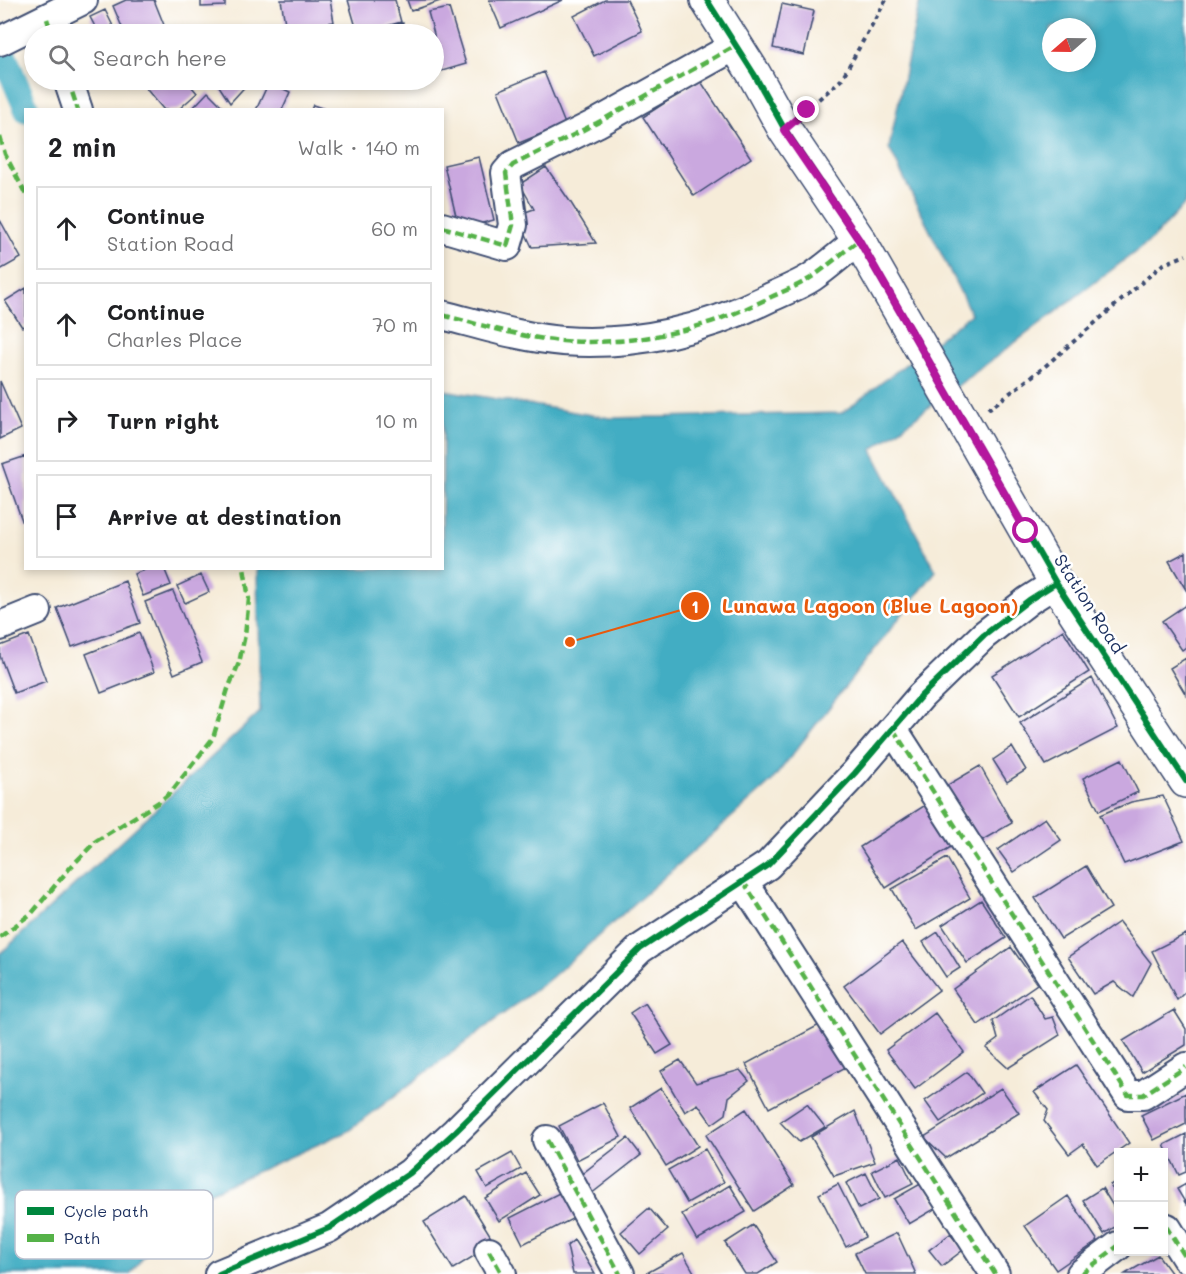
<!DOCTYPE html>
<meta charset="utf-8">
<style>
:root{--surface:#fff;--page:#f6f6f6;--text:#202124;--muted:#757577;--line:#e0e0e0}
body{margin:0;font-family:Mali,sans-serif;background:var(--page);color:var(--text)}
.controls{position:absolute;right:18px;bottom:18px;display:grid;overflow:hidden;border-radius:0px;box-shadow:0 3px 9px #0003}
.controls button{width:54px;height:54px;display:grid;place-items:center;padding:0;border:0;border-bottom:2px solid var(--line);background:var(--surface);color:var(--text);font:30px sans-serif}
.compass{position:absolute;left:1042px;top:18px;width:54px;height:54px;border-radius:50%;background:var(--surface);box-shadow:0 3px 9px #0003;rotate:250deg}
.stop{position:absolute;width:18px;height:18px;margin:-14px;border:4px solid #b5179e;border-radius:50%;background:#fff}
.stop.end{background:#b5179e;border-color:#fff;box-shadow:0 2px 6px #0008}
.list{margin:0;padding:0;list-style:none}
h2{display:flex;justify-content:space-between;align-items:center;height:78px;margin:0;padding:0 24px;font-size:26px}
h2 small{font-size:20px;font-weight:400;color:var(--muted)}
.list li{display:grid;grid-template-columns:39px 1fr auto;gap:18px;align-items:center;box-sizing:border-box;height:84px;margin:0 12px 12px;padding:0 12px;border:2px solid var(--line);border-radius:0px}
.list b{display:block;font-size:22px;white-space:nowrap}
.list p{margin:0;font-size:20px;white-space:nowrap;color:var(--muted)}
.list em{font-size:20px;font-style:normal;color:var(--muted)}
.icon{flex:none;width:33px;height:33px;fill:none;stroke:currentColor;stroke-width:2;stroke-linecap:round;stroke-linejoin:round}
.map{position:relative;flex:none;width:1186px;height:1274px;overflow:hidden}
.search{position:absolute;background:var(--surface);box-shadow:0 3px 9px #0003;left:24px;top:24px;width:420px;height:66px;display:flex;align-items:center;gap:15px;box-sizing:border-box;padding:0 21px;border-radius:33px;color:var(--muted);font-size:22px}
.panel{position:absolute;background:var(--surface);box-shadow:0 3px 9px #0003;left:24px;top:108px;width:420px;height:462px;border-radius:0px}
.map>svg:first-child{display:block}
</style>
<div class="map">
<svg width="1186" height="1274" viewBox="0 0 1186 1274">
<rect width="100%" height="100%" fill="#fff"/>
<filter id="ink" filterUnits="userSpaceOnUse"><feTurbulence type="fractalNoise" baseFrequency=".0167" numOctaves="2"/><feDisplacementMap in="SourceGraphic" scale="12" xChannelSelector="R" yChannelSelector="G"/><feConvolveMatrix kernelMatrix="1 2 1 2 8 2 1 2 1" color-interpolation-filters="sRGB"/></filter>
<filter id="wash" filterUnits="userSpaceOnUse"><feTurbulence type="fractalNoise" baseFrequency=".008" numOctaves="4" result="noise"/><feDisplacementMap in="SourceGraphic" scale="24" xChannelSelector="R" yChannelSelector="G"/><feGaussianBlur stdDeviation="1.35" result="paint"/><feColorMatrix in="noise" values="0 0 0 0 0 0 0 0 0 0 0 0 0 0 0 0 0 1.4 0 .05"/><feComposite in="paint" operator="in"/></filter>
<g filter="url(#wash)">
<rect width="100%" height="100%" fill="#f6ecd9"/>
<path fill="#43adc3" stroke="#2f6e90" stroke-width="1.5" fill-rule="evenodd" d="M920,0H1186V203L1150,241L872,450L936,571L771,782L551,978L348,1131L182,1205L130,1274H0V954L260,712L257,569L442,568L443,390L610,418L842,413L971,314L889,148ZM1051,27H1087V63H1051Z"/>
<g fill="none" stroke-linecap="round" stroke-linejoin="round">
<path stroke="#43adc3" stroke-width="26" d="M0,46L27,110"/>
</g>
<g id="blocks">
<path fill="#caa8df" d="M126,0H154L164,25L143,34H125L113,6Z
M201,0H225V6L201,7Z
M281,0H330L334,22L286,29Z
M348,0H395L401,22L358,34Z
M407,0H443L411,11Z
M489,0H563L501,28Z
M605,0H627L642,31L594,56L574,16Z
M782,4L814,11L804,55L773,48Z
M449,8L466,64L442,71L434,61V34L428,12Z
M105,10L117,34H99L90,17Z
M403,23L406,34H365Z
M89,27L92,34H74Z
M544,72L565,124L519,143L498,91Z
M149,80H186L197,93L178,110H164L143,85Z
M215,80H251L230,103Z
M700,80L751,158L694,196L643,117Z
M269,82L290,92L282,110H256Z
M208,92L226,110H191Z
M313,105L325,109V110H311Z
M479,157L494,220L459,229L444,165Z
M546,167L571,203L596,243L532,247L517,215L534,209L520,184Z
M0,220L21,258L0,270Z
M26,288V325L22,327L5,301Z
M0,381L21,429L0,439Z
M26,456V529H25L2,464Z
M1186,552V590L1169,561Z
M149,568H164L171,585L143,596L134,574Z
M201,575L209,592L185,603L177,586Z
M125,581L140,623L72,647L57,608Z
M173,591L202,662L174,674L145,602Z
M1186,605V647L1182,650L1162,621Z
M1063,630L1089,672L1019,717L992,675Z
M139,633L154,672L101,693L86,654Z
M29,635L46,681L14,693L0,656V646Z
M1186,658V695L1170,668Z
M1092,678L1118,728L1046,765L1020,723Z
M1012,747L1026,770L1007,782L993,760Z
M1122,759L1138,792L1099,811L1083,778Z
M980,766L1012,823L979,842L946,786Z
M1163,796L1184,841L1124,864L1100,815L1131,802Z
M927,804L954,845L886,888L860,847Z
M1045,818L1061,840L1014,872L998,850Z
M947,858L970,898L916,930L892,889Z
M1086,866L1111,908L1061,939L1035,898Z
M981,900L1006,938L967,963L942,925Z
M1119,922L1151,963L1133,997L1114,982L1093,994L1068,957Z
M938,932L960,968L946,977L923,942Z
M1186,934V991L1177,1000L1152,951Z
M902,942L939,990L880,1034L844,986Z
M1011,947L1037,984L978,1025L953,989Z
M1030,995L1045,1019L1053,1017L1060,1035L1008,1068L986,1048L998,1039L993,1021Z
M645,1003L672,1045L657,1054L630,1013Z
M1174,1010L1186,1029V1045L1142,1072L1123,1041Z
M935,1013L964,1052L915,1089L886,1050Z
M823,1023L846,1067L769,1108L746,1064Z
M680,1060L696,1083L740,1070L749,1081L729,1097L726,1114L712,1124L698,1104L685,1112L661,1071Z
M1076,1065L1129,1143L1097,1165L1083,1144L1069,1154L1044,1121L1048,1110L1034,1092Z
M967,1072L982,1093L940,1122L925,1101Z
M661,1088L698,1146L666,1166L630,1108Z
M1001,1088L1019,1113L946,1158L924,1137Z
M1186,1093V1124L1154,1140L1141,1115Z
M603,1103L621,1137L577,1160L559,1126Z
M807,1104L825,1127L799,1142L780,1122Z
M746,1109L794,1185L754,1211L706,1135Z
M855,1111L875,1162L834,1176L811,1137Z
M1186,1134V1172L1179,1175L1164,1145Z
M628,1138L641,1155L591,1194L578,1177Z
M705,1149L724,1182L687,1203L668,1170Z
M512,1153L521,1169L487,1188L478,1172Z
M900,1157L913,1184L885,1198L872,1171Z
M526,1173L540,1195L499,1221L485,1198Z
M866,1173L879,1199L859,1209L846,1183Z
M1118,1180V1200L1110,1185Z
M924,1182L938,1207L909,1224L894,1199Z
M838,1184L865,1237L846,1247L819,1194Z
M1186,1184V1204L1177,1189Z
M730,1185L746,1212L697,1240L682,1214Z
M1102,1188L1118,1214V1225L1104,1234L1083,1200Z
M565,1190L578,1216L523,1244L510,1218Z
M466,1196L495,1243L453,1269L424,1222Z
M1068,1196L1098,1241L1056,1270L1025,1226Z
M649,1208L668,1230L640,1254L621,1232Z
M753,1225L777,1262L758,1274H745L725,1243Z
M897,1233L916,1274H865L855,1253Z
M950,1234L963,1250L942,1266L929,1250Z
M574,1240L595,1274H573L567,1246Z
M683,1253L695,1274H645Z
M1158,1255L1172,1274H1125Z"/>
</g>
</g>
<g filter="url(#ink)">
<use href="#blocks" fill-opacity="0" stroke="#3c4b70" stroke-width="1.5"/>
<g fill="none" stroke-linecap="round" stroke-linejoin="round">
<g stroke="#3c4b70" stroke-width="32">
<path id="street" d="M0,41L83,0
M68,80L78,110
M442,227L507,246L513,225L506,173L513,165L597,123L735,46
M442,315C482,325 523,338 563,341C638,346 704,330 771,297C784,291 800,285 812,277C828,266 843,252 859,240
M0,626L37,611
M893,729L1128,1095H1143L1186,1067
M743,881L995,1274
M547,1140L620,1274
M1164,1227L1167,1228L1186,1258
M489,1251L502,1274
M219,1274L329,1228L410,1173L456,1131L640,949L768,865L855,773L921,696L984,635L1029,600L1056,583
M1081,1274L1118,1246"/>
</g>
<g stroke="#3c4b70" stroke-width="36">
<path id="secondary" d="M707,0L754,74L785,130L859,240L1056,583L1186,781"/>
</g>
<path stroke="#3c4b70" stroke-width="4" stroke-dasharray="4.5 4.5" stroke-linecap="butt" d="M805,111L841,80L886,0
M988,406L990,408L1043,368L1162,265L1186,255"/>
<use href="#street" stroke="#fff" stroke-width="28"/>
<use href="#secondary" stroke="#fff" stroke-width="33"/>
<path stroke="#55b248" stroke-width="4.5" stroke-dasharray="9 4.5" stroke-linecap="butt" d="M47,19L52,34
M68,80L78,110
M0,137L5,154L26,195
M442,227L507,246L513,225L506,173L513,165L597,123L735,46
M442,315C482,325 523,338 563,341C638,346 704,330 771,297C784,291 800,285 812,277C828,266 843,252 859,240
M893,729L1128,1095H1143L1186,1067
M743,881L995,1274
M0,937L32,913L69,869L96,841L159,802L171,792L213,738L228,689L239,663L245,635L249,599L244,568
M547,1140L620,1274
M1164,1227L1167,1228L1186,1258
M489,1251L502,1274
M1081,1274L1118,1246"/>
<g stroke="#fff" stroke-width="10">
<path id="cycleway" d="M707,0L754,74L785,130L859,240L1056,583L1186,781
M219,1274L329,1228L410,1173L456,1131L640,949L768,865L855,773L921,696L984,635L1029,600L1056,583"/>
</g>
<use href="#cycleway" stroke="#00873e" stroke-width="6"/>
</g>
</g>
<g fill="none" stroke-linecap="round" stroke-linejoin="round" filter="url(#ink)">
<path stroke="#b5179e" stroke-width="8" d="M807,110L784,130L859,240L1026,531"/>
</g>
<g text-anchor="middle" stroke-width="5" stroke-linejoin="round" paint-order="stroke">
<g font-size="18" fill="#1b2f5e" stroke="#fff">
<text transform="translate(1089 604) rotate(57)" y="6">Station Road</text>
</g>
</g>
<rect x="15" y="1190" width="198" height="69" rx="9" fill="#fff" stroke="#bbc1cf" stroke-width="1.5"/>
<rect x="27" y="1207" width="27" height="8" fill="#00873e"/>
<rect x="27" y="1234" width="27" height="8" fill="#55b248"/>
<g font-size="16" fill="#1b2f5e">
<text x="64" y="1217">Cycle path</text>
<text x="64" y="1244">Path</text>
</g>
<path fill="none" stroke="#e8590c" stroke-width="2" d="M570 642L695 606"/>
<g fill="#e8590c" stroke="#fff" stroke-width="2">
<circle cx="570" cy="642" r="6"/>
<circle cx="695" cy="606" r="15"/>
</g>
<g font-size="18" text-anchor="middle" font-weight="bold" fill="#fff">
<text x="695" y="613">1</text>
</g>
<g font-size="20" text-anchor="middle" font-weight="bold" fill="#e8590c" stroke="#fff" stroke-width="5" stroke-linejoin="round" paint-order="stroke">
<text x="870" y="613">Lunawa Lagoon (Blue Lagoon)</text>
</g>
</svg>
<div class="controls">
<button>+</button>
<button>−</button>
</div>
<svg class="compass" viewBox="-18 -18 36 36"><path d="M0-13l5 13h-10z" fill="#e53935"/><path d="M0 13l5-13h-10z" fill="#757577"/></svg>
<div class="stop" style="left:1026px;top:531px"></div>
<div class="stop end" style="left:807px;top:110px"></div>
<div class="search"><svg class="icon" aria-label="search" viewBox="0 0 24 24"><circle cx="10" cy="10" r="6"/><path d="M15 15l6 6"/></svg>Search here</div>
<section class="panel">
<h2>2 min<small>Walk · 140 m</small></h2>
<ul class="list">
<li><svg class="icon" aria-label="ahead" viewBox="0 0 24 24"><path d="M12 20V5M6 11l6-6 6 6"/></svg><div><b>Continue</b><p>Station Road</p></div><em>60 m</em></li>
<li><svg class="icon" aria-label="ahead" viewBox="0 0 24 24"><path d="M12 20V5M6 11l6-6 6 6"/></svg><div><b>Continue</b><p>Charles Place</p></div><em>70 m</em></li>
<li><svg class="icon" aria-label="right" viewBox="0 0 24 24"><path d="M7 20v-9h11M14 6l5 5-5 5"/></svg><div><b>Turn right</b></div><em>10 m</em></li>
<li><svg class="icon" aria-label="arrive" viewBox="0 0 24 24"><path d="M6 21V4h12l-3 4 3 4H6"/></svg><div><b>Arrive at destination</b></div></li>
</ul>
</section>
</div>
